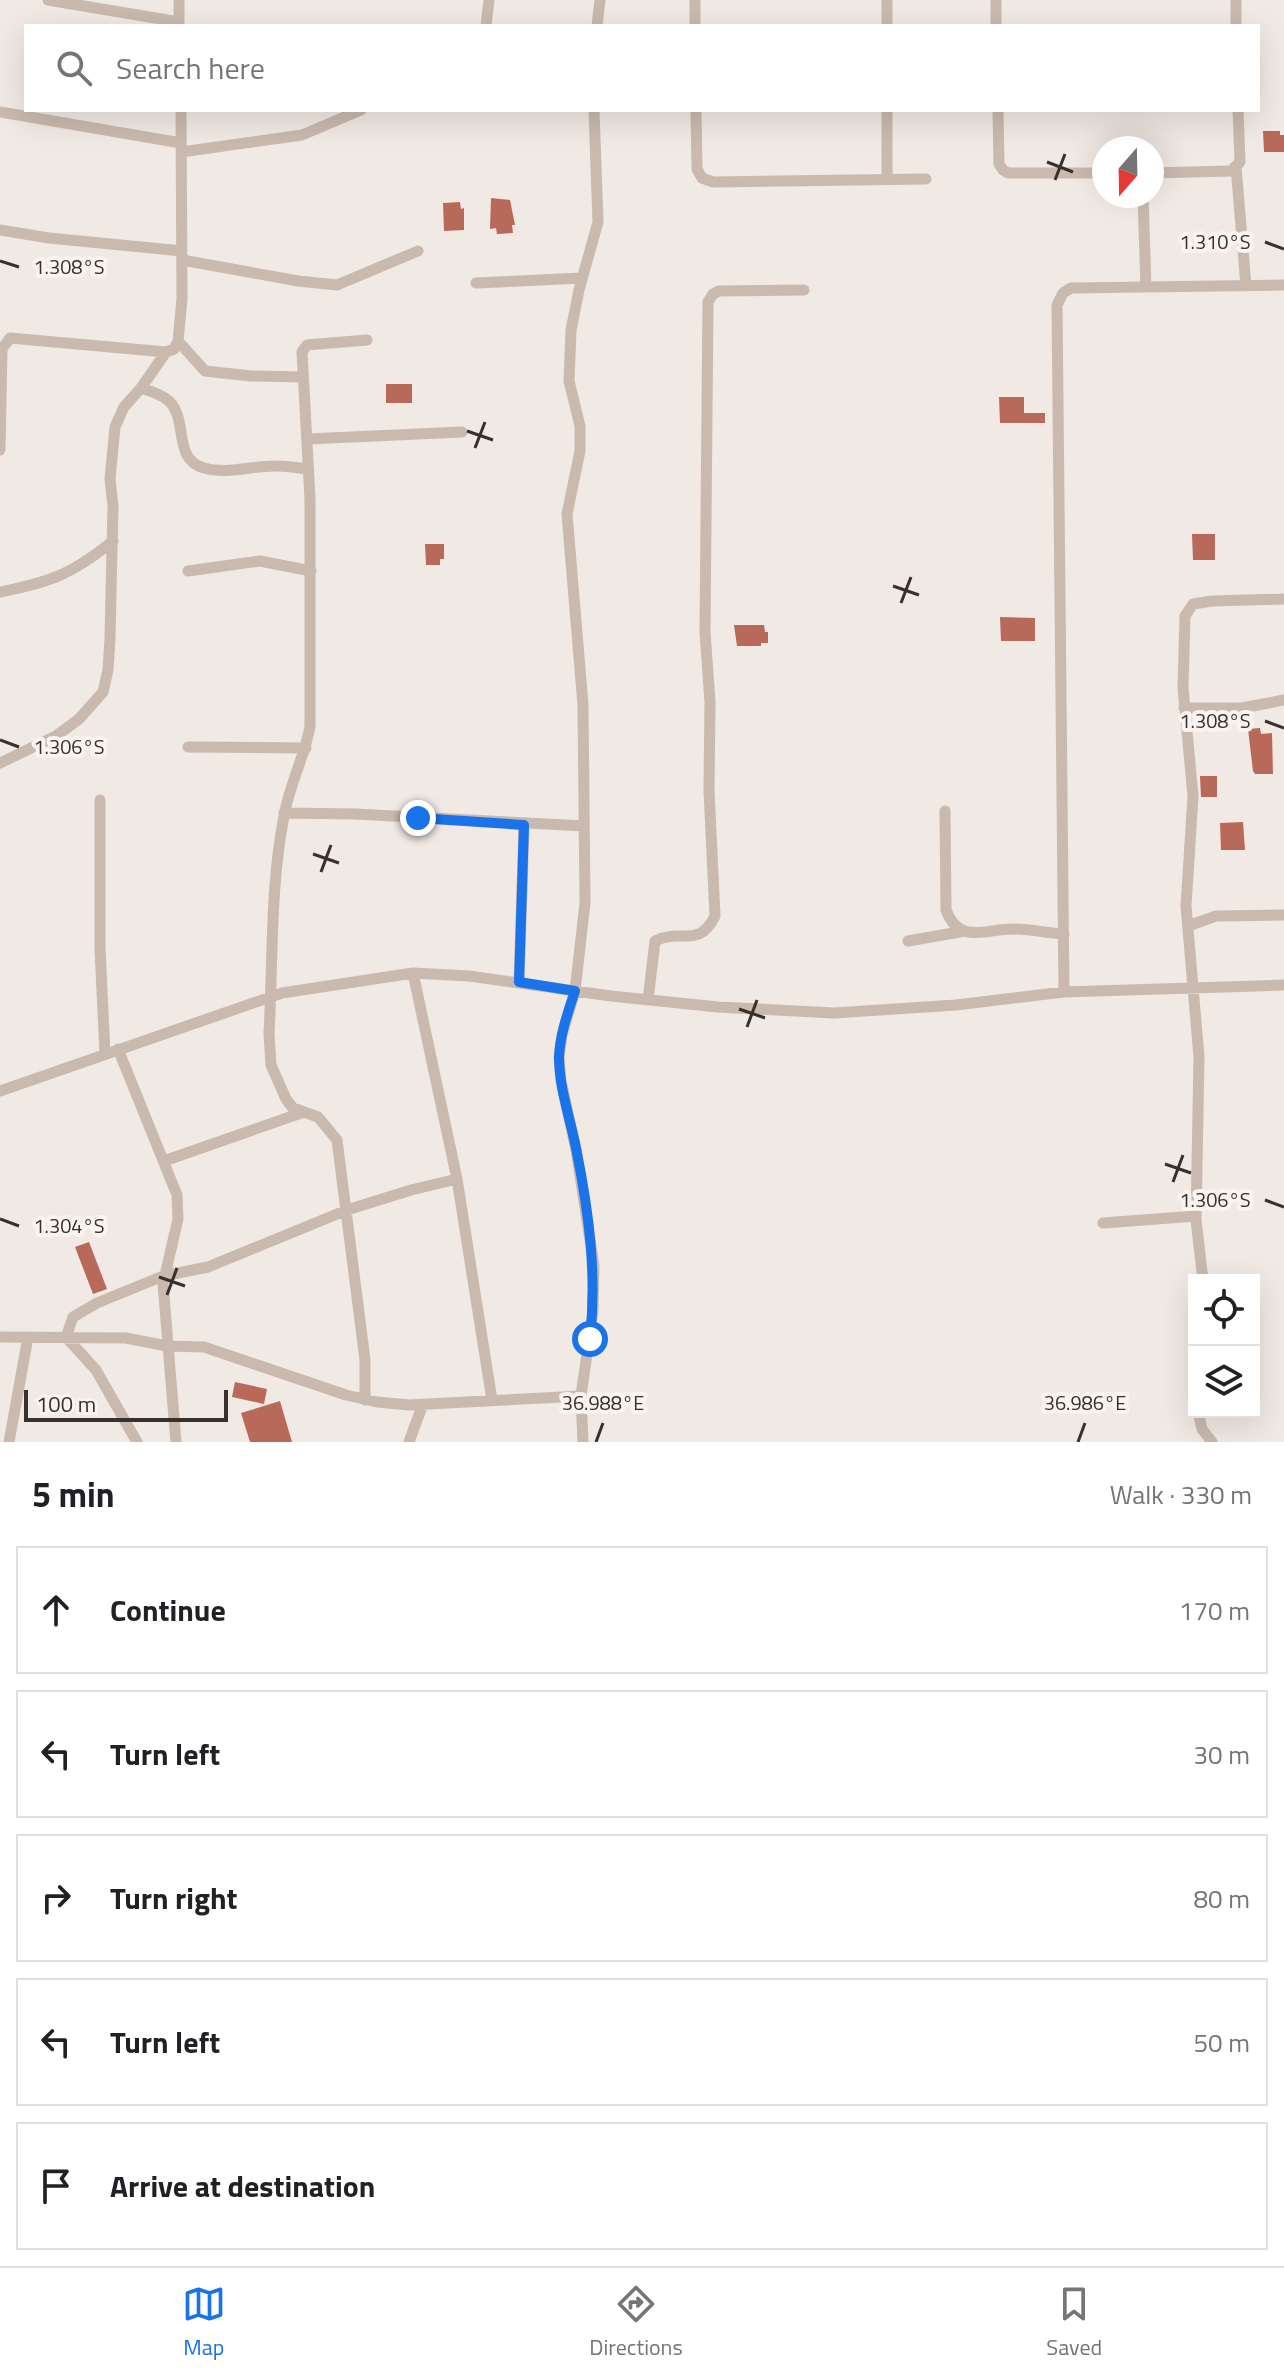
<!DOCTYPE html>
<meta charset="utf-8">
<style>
:root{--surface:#fff;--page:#f2f2f2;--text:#202124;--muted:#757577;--line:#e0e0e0;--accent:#1a73e8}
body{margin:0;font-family:"Titillium Web",sans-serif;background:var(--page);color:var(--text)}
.controls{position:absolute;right:24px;bottom:24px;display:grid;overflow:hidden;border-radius:0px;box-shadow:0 8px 32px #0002}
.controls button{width:72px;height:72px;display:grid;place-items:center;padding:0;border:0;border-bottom:2px solid var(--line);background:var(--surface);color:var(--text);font:40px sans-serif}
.compass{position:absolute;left:1092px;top:136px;width:72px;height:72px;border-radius:50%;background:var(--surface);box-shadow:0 8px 32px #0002;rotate:200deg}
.scale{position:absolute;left:24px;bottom:20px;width:204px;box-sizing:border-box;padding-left:8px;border:4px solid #392f2c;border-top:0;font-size:22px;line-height:28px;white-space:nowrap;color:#392f2c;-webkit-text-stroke:6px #f9f4ef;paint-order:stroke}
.stop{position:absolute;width:24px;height:24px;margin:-18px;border:6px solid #1a73e8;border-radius:50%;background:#fff}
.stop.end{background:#1a73e8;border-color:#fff;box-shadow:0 2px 8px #0008}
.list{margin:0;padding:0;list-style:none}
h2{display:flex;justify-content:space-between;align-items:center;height:104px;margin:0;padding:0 32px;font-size:34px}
h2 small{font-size:26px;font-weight:400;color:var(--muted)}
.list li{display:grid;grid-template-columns:52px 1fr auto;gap:24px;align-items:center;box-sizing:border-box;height:128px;margin:0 16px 16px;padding:0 16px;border:2px solid var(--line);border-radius:0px}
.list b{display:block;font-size:30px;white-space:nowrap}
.list em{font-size:26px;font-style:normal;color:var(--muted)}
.icon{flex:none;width:44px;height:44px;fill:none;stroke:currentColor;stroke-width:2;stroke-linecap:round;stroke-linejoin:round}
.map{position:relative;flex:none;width:1284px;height:1442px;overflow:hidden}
.search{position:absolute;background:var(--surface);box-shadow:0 8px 32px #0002;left:24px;right:24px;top:24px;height:88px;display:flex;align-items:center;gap:20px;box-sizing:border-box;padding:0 28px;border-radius:0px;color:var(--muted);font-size:30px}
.sheet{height:824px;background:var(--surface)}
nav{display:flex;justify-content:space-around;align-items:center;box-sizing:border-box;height:112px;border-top:2px solid var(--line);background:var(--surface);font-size:22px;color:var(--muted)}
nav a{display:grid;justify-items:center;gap:4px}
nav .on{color:var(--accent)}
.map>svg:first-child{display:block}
</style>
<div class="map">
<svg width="1284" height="1442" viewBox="0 0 1284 1442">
<rect width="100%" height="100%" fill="#f1e9e3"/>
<path fill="#b96959" d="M1263,131H1280V135H1284V152H1264Z
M491,198L510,200L515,225H512L513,233L497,234L496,228L490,229Z
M460,202L461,209L464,208V230L444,231L443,203Z
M386,384H412V403H386Z
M999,397H1024V413H1045V423H1000Z
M1192,534H1215V560H1193Z
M425,544H444V559H440V565H426Z
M1000,617L1035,618V641H1001Z
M734,625H764L765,632H768V643H761V646H737Z
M1260,728L1261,734L1272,733L1273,774H1255L1253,771L1248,729Z
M1200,776H1217V797H1201Z
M1243,822L1245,850H1221L1220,823Z
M89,1242L107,1289L93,1294L75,1247Z
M235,1382L267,1389L264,1404L232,1397Z
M280,1401L292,1442H250L241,1413Z"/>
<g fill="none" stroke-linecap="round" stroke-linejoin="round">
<path stroke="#c9b9af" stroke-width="11" d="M48,0L179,22
M179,0V25
M695,0V26
M996,0V26
M1236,0V26
M486,26L489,0
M597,26L600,0
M887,26V0
M696,110L697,169L702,178L713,182L926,179
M998,110L999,164L1003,170L1008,173H1104
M0,112L181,143
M181,152L302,135L361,110
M1236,167L1246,286
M1152,173L1231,171L1240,162L1238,110
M887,179V110
M1143,196L1146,287
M0,230L49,238L182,251
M182,260L298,281L337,285L418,251
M476,283L582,278
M178,341L205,371L251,376L303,377
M141,388C150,391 161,394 169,401C189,421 172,459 204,468C228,475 253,465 278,466C288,466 298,468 308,469
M308,439L462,432
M0,450L2,349L10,338L166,352L174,349L178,341L182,299L181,110
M188,571L260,561L311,571
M0,592C51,582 72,574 113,541
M1184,708H1242L1284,700
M188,747L306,748
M0,763L56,736L79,719L103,692L108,670L110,638L113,506L110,479L115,427L124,407L141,388L166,352
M100,800V949L105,1054
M945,811L946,910C959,945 986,929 1012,929C1029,929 1047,933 1064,934
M284,813L355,814L584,826
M1188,926L1216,916L1284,915
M908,941L965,931
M413,973L457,1179L492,1400
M519,982L524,825
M1064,992L1057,305L1063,293L1071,288L1284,285
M648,1000L655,941C680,928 699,949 715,916L709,790L710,702L705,632L708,302L713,294L719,291L804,290
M118,1049L177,1195L178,1219L163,1284L176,1442
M0,1091L282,993L413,973L469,976L611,996L718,1007L834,1013L956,1005L1064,992L1284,985
M164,1161L304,1112
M1103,1223L1196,1216
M1203,1280L1196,1220L1199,1057L1186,906L1193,796L1183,688L1185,616L1193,604L1212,601L1284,599
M0,1337L126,1338L167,1346L204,1347L346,1395L377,1402L409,1405L581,1396
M365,1400V1360L337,1140L318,1117L293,1108L286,1099L271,1065L269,1034C273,962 270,887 284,816C289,786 304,758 310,727V499L302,352L307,345L367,340
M1198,1412L1202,1429L1212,1442
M9,1442L28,1337
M137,1442L96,1370L66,1337L73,1317L97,1303L163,1276L208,1267L347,1210L411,1190L457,1179
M409,1442L423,1404
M583,1442L581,1396L593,1311L594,1266L576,1150L561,1081L559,1057L562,1035L575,991L585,903L583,705L567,514L580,451V426L569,381L571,330L579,290L598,222L594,110"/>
</g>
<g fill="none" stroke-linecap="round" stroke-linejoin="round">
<path stroke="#1a73e8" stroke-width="10" d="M418,818L524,825L519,982L575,991C568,1012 560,1034 559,1057C559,1087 570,1118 576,1148C589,1212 597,1274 590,1339"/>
</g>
<path fill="none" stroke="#392f2c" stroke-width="3" d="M1047,162L1073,172M1055,180L1065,154M1265,242L1284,249M0,261L19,267M467,431L493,440M475,448L485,422M893,586L919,595M901,603L911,577M1265,721L1284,728M0,740L19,747M313,854L339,863M321,872L331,845M739,1009L765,1018M747,1027L757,1000M1165,1164L1191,1173M1173,1182L1183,1155M1265,1200L1284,1207M0,1219L19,1226M159,1277L185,1286M167,1295L177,1268M596,1442L603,1423M1078,1442L1085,1423"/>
<g font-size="20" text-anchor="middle" fill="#392f2c" stroke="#f9f4ef" stroke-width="8" stroke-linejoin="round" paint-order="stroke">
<text x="1215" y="249">1.310°S</text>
<text x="69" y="274">1.308°S</text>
<text x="1215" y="728">1.308°S</text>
<text x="69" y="754">1.306°S</text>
<text x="1215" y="1207">1.306°S</text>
<text x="69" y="1233">1.304°S</text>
<text x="603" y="1410">36.988°E</text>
<text x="1085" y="1410">36.986°E</text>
</g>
</svg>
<div class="controls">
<button><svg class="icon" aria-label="locate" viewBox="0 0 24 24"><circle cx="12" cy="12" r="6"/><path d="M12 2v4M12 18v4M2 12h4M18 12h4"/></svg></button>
<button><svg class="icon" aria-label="layers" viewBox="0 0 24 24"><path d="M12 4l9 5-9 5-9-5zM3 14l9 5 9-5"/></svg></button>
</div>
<svg class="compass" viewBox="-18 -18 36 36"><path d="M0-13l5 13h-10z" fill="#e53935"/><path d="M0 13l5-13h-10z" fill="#757577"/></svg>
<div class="scale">100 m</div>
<div class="stop" style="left:590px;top:1339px"></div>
<div class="stop end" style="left:418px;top:818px"></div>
<div class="search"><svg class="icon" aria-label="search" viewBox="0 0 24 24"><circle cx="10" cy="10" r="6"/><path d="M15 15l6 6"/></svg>Search here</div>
</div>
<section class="sheet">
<h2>5 min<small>Walk · 330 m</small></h2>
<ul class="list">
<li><svg class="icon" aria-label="ahead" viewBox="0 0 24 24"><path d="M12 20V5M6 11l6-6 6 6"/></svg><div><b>Continue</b></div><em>170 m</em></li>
<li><svg class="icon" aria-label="left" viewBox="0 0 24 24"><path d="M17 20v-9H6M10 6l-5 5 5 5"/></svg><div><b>Turn left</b></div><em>30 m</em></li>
<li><svg class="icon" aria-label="right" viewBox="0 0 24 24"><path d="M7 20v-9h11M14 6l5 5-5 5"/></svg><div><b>Turn right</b></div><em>80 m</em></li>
<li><svg class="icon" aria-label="left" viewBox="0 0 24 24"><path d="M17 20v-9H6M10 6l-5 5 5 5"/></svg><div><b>Turn left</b></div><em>50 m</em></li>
<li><svg class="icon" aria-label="arrive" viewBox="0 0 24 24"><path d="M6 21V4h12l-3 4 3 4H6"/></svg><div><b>Arrive at destination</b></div></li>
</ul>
</section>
<nav>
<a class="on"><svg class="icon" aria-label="map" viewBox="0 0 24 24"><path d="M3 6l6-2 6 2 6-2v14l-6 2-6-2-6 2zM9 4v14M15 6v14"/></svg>Map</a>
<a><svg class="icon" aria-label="directions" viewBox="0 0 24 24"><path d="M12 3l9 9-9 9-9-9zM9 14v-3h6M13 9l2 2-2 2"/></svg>Directions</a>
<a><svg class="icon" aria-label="saved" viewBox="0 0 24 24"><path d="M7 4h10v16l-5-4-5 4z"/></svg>Saved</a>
</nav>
